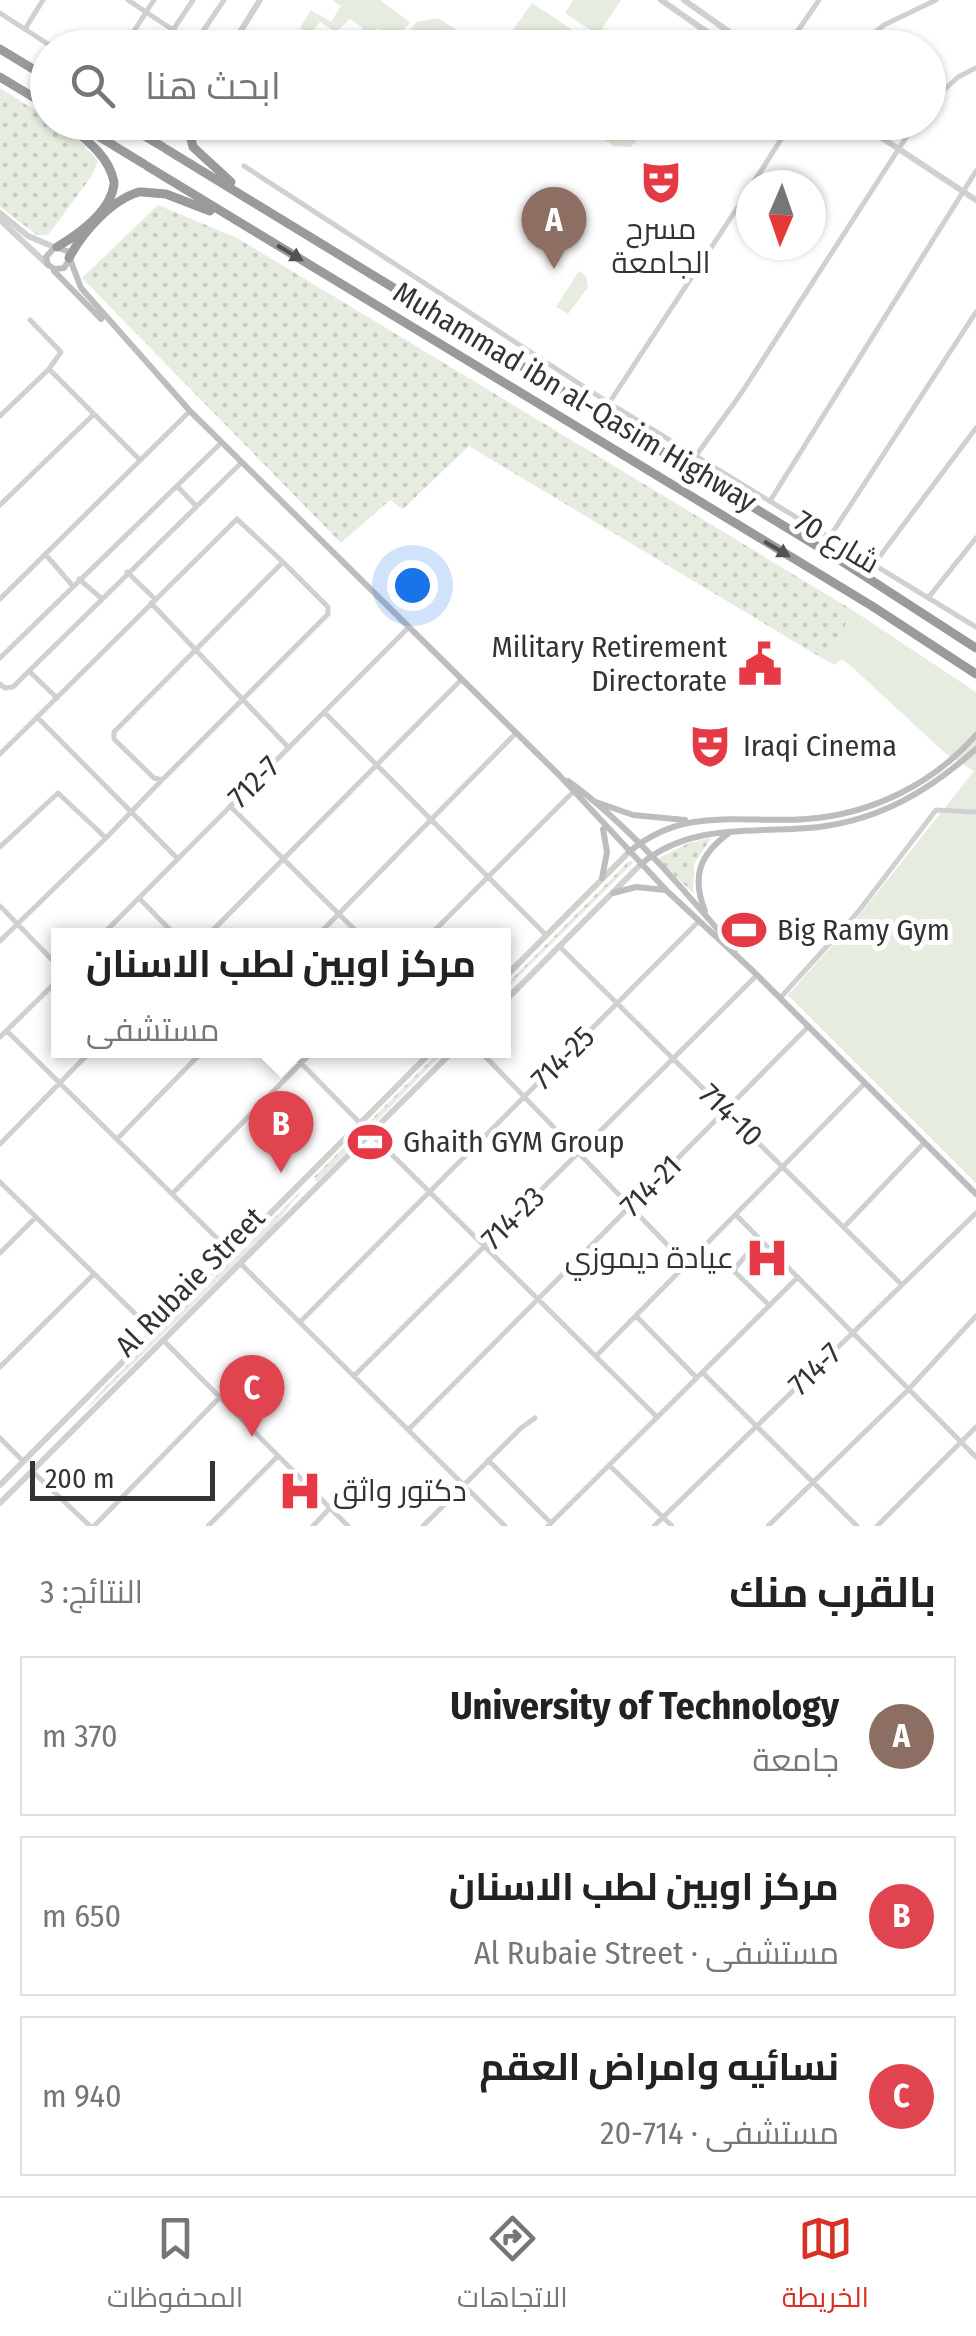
<!DOCTYPE html>
<html lang="ar">
<meta charset="utf-8">
<style>
:root{--surface:#fff;--page:#f6f6f6;--text:#222;--muted:#767676;--line:#e0e0e0;--accent:#d93025}
body{margin:0;font-family:"Fira Sans Condensed",Cairo,sans-serif;background:var(--page);color:var(--text);direction:rtl}
.compass{position:absolute;left:736px;top:170px;width:90px;height:90px;border-radius:50%;background:var(--surface);box-shadow:0 2px 8px #0004;rotate:182deg}
.scale{position:absolute;left:30px;bottom:25px;width:185px;box-sizing:border-box;padding-left:10px;border:5px solid #333;border-top:0;font-size:28px;line-height:35px;white-space:nowrap;color:#333;-webkit-text-stroke:8px #fff;paint-order:stroke}
.you{position:absolute;left:412px;top:585px;width:35px;height:35px;margin:-25px;border:8px solid #fff;border-radius:50%;background:#1a73e8;box-shadow:0 0 0 15px #1a73e833}
.badge{display:grid;place-items:center;width:65px;height:65px;border-radius:50%;background:var(--accent);color:#fff;font-size:32px;font-weight:700}
.pin{position:absolute;translate:-50% -82px;filter:drop-shadow(0 2px 5px #0008)}
.pin::after{content:'';position:absolute;top:52px;width:35px;height:30px;background:inherit;clip-path:polygon(0 0,100% 0,50% 100%)}
.popup{position:absolute;left:51px;top:928px;width:460px;height:130px;box-sizing:border-box;display:grid;place-content:center;border-radius:0px;background:var(--surface);filter:drop-shadow(0 2px 8px #0005);font-size:32px;white-space:nowrap;color:var(--muted)}
.popup b{font-size:38px;color:var(--text)}
.popup::after{content:'';position:absolute;left:50%;top:100%;margin-left:-20px;border:20px solid transparent;border-top-color:var(--surface)}
.list{margin:0;padding:0;list-style:none}
h2{display:flex;justify-content:space-between;align-items:center;height:130px;margin:0;padding:0 40px;font-size:42px}
h2 small{font-size:32px;font-weight:400;color:var(--muted)}
.list li{display:grid;grid-template-columns:65px 1fr auto;gap:30px;align-items:center;box-sizing:border-box;height:160px;margin:0 20px 20px;padding:0 20px;border:2px solid var(--line);border-radius:0px}
.list b{display:block;font-size:38px;white-space:nowrap}
.list p{margin:0;font-size:32px;white-space:nowrap;color:var(--muted)}
.list em{font-size:32px;font-style:normal;color:var(--muted)}
.icon{flex:none;width:55px;height:55px;fill:none;stroke:currentColor;stroke-width:2;stroke-linecap:round;stroke-linejoin:round}
.map{position:relative;flex:none;width:976px;height:1526px;overflow:hidden;direction:ltr}
.search{position:absolute;background:var(--surface);box-shadow:0 2px 8px #0004;left:30px;right:30px;top:30px;height:110px;display:flex;align-items:center;gap:25px;box-sizing:border-box;padding:0 35px;border-radius:55px;color:var(--muted);font-size:38px}
.sheet{height:670px;background:var(--surface)}
nav{display:flex;justify-content:space-around;align-items:center;box-sizing:border-box;height:140px;border-top:2px solid var(--line);background:var(--surface);font-size:28px;color:var(--muted)}
nav a{display:grid;justify-items:center;gap:5px}
nav .on{color:var(--accent)}
.map>svg:first-child{display:block}
</style>
<div class="map">
<svg width="976" height="1526" viewBox="0 0 976 1526">
<defs>
<pattern id="grass-dots" width="8" height="8" patternUnits="userSpaceOnUse" patternTransform="scale(2.5)"><rect width="8" height="8" fill="#e6ecdf"/><path d="M2 2h.1M6 6h.1" fill="none" stroke="#c6cbc0" stroke-width="1.8" stroke-linecap="round"/></pattern>
</defs>
<rect width="100%" height="100%" fill="#fff"/>
<path fill="url(#grass-dots)" d="M0,88L47,118L48,122C68,126 84,146 98,161L91,177L48,235H37L0,207Z
M158,205L237,238L854,611L825,660L469,446L403,509L390,500L341,543L82,278Z
M711,838L694,864L693,893L657,859L689,843Z
M629,861H633L632,864L504,991V987Z
M440,1051H445L318,1181L315,1180L314,1177Z
M304,1188L272,1228L83,1413L101,1391Z"/>
<path fill="#e6ecdf" d="M332,0H380L410,22L396,40L378,28L365,47L352,46L363,28L350,19L336,32L320,22L310,34L300,28L311,10L331,22L341,6Z
M573,0H621L598,35L565,13Z
M532,3L574,31L563,47H533L511,33Z
M438,18L472,40L468,47H408L406,42L412,34L409,32L416,22Z
M603,123H625L636,133V142L630,147L614,146L594,133Z
M579,271L586,276L588,287L568,314L556,307Z
M854,611L976,692V1183L788,995L858,917L974,771L945,753L852,667L842,659L835,665L825,660Z"/>
<g fill="none" stroke-linecap="round" stroke-linejoin="round">
<path stroke="#d0d0d0" stroke-width="5" d="M128,0L200,48
M0,13L54,48
M25,29L43,0
M173,30L193,0
M195,43L224,0
M123,48L154,0
M786,48L819,0
M857,48L884,25L936,0
M928,105L958,77L976,68
M244,166L609,403L976,627
M752,185L792,122
M30,320L61,352L49,369
M609,403L751,187
M0,416L49,369L140,460
M695,457L740,395L916,122
M177,486L196,506
M770,501L976,171
M0,505L94,414
M829,538L976,312
M46,555L72,585
M874,564L976,428
M127,572L155,599
M79,579L101,598
M928,598L976,538
M0,599L190,411
M151,603L289,748
M0,658L221,443
M0,684L5,688L13,687L29,671
M57,698L29,671L241,463
M324,712L546,935
M37,717L178,859
M0,754L237,519L283,562L114,732V739L154,778L162,780L328,614V607L283,562
M230,806L361,936
M106,838L160,782
M0,847L58,793L106,838L0,941
M139,898L176,936
M0,906L59,967
M101,936L407,629
M207,936L461,680
M317,936L515,734
M429,936L575,790
M559,946L902,1285
M780,998L858,912L936,810L976,812
M7,1031L233,1254
M0,1037L59,979
M288,1050L361,1124
M479,1050L686,1264
M371,1134L657,1417
M117,1139L204,1050
M0,1144L92,1050
M0,1182L154,1332
M172,1194L314,1050
M736,1215L976,1457
M844,1227L924,1143
M760,1239L736,1267L735,1272L769,1305
M0,1253L36,1217
M241,1264L505,1526
M636,1316L697,1378
M300,1322L699,921
M163,1340L348,1526
M597,1355L865,1083
M0,1367L94,1274
M703,1373L857,1526
M354,1376L757,975
M408,1430L808,1027
M0,1438L23,1461
M488,1460L551,1523
M609,1465L672,1526
M32,1471L90,1526
M94,1526L220,1397
M208,1526L278,1456
M313,1526L330,1508
M423,1526L521,1428L535,1418
M548,1526L798,1277
M654,1526L976,1213
M768,1526L908,1390L976,1316
M877,1526L976,1427"/>
<path stroke="#d0d0d0" stroke-width="6" d="M661,0L730,48
M684,0L752,48
M230,48L260,0
M858,122L976,200
M0,213L28,236L54,247
M0,220L48,265
M504,978L629,852
M504,1002L641,864
M0,1485L433,1050
M0,1503L454,1050"/>
<path stroke="#bdbdbd" stroke-width="6" d="M69,260L64,268L55,269L48,265L46,257L55,247L67,251L81,288L190,411L559,775L667,891L754,972L976,1194
M54,271L101,319
M568,781C627,823 688,894 735,950
M596,802L633,815L685,820
M629,852C685,805 741,824 807,819C872,814 933,784 976,735
M641,864C693,821 757,834 819,827C882,819 930,790 976,749
M602,878L607,852L603,829
M613,893L636,887L665,890
M705,911C691,876 700,854 729,833"/>
<path stroke="#9a9a9a" stroke-width="9" d="M0,49L48,78
M0,77L48,106
M64,122C84,138 109,155 114,182
M75,122L144,164
M121,122L163,147
M142,122L166,127L179,122
M187,122L193,147L231,182
M166,149L843,562L976,648
M147,166L872,606L976,674
M142,192L166,194L210,211
M57,247C79,234 110,212 114,185
M69,258C82,233 111,200 139,192"/>
</g>
<defs><path id="oneway-solid" d="M-6-.8H1V-3.2L6.5 0L1 3.2V.8H-6Z" transform="scale(2.5)"/></defs>
<g fill="#525252">
<use href="#oneway-solid" transform="translate(290 253) rotate(31)"/>
<use href="#oneway-solid" transform="translate(777 549) rotate(31)"/>
</g>
<defs>
<g id="theatre-bare" transform="scale(3.45)"><path d="M-5-5.5Q0-4 5-5.5V0Q5 5 0 6Q-5 5-5 0ZM-3.3-2.5H-1v1.5H-3.3ZM1-2.5H3.3v1.5H1ZM-2.8 1Q0 5.5 2.8 1Z" fill="#e63946" stroke="#fff" stroke-width="2.5" paint-order="stroke"/></g>
<g id="civic-bare" transform="scale(3.45)"><path d="M-.6-6.5H3V-4.5H.6V-3L4-1V1h2V6H-6V1h2V-1L-.6-3ZM-1.2 2.5V6h2.4V2.5Z" fill="#e63946" stroke="#fff" stroke-width="2.5" paint-order="stroke"/></g>
<g id="stadium-bare" transform="scale(3.45)"><path d="M0-5a6.5 5 0 1 0 0 10a6.5 5 0 1 0 0-10ZM-3.5-1.8h7v3.6h-7Z" fill="#e63946" stroke="#fff" stroke-width="2.5" paint-order="stroke"/></g>
<g id="hospital-bare" transform="scale(3.45)"><path d="M-5-5h3v3.5h4V-5h3V5h-3V1.5h-4V5h-3Z" fill="#e63946" stroke="#fff" stroke-width="2.5" paint-order="stroke"/></g>
</defs>
<g fill-rule="evenodd">
<use href="#theatre-bare" x="661" y="182"/>
<use href="#civic-bare" x="760" y="664"/>
<use href="#theatre-bare" x="710" y="746"/>
<use href="#stadium-bare" x="744" y="930"/>
<use href="#stadium-bare" x="370" y="1142"/>
<use href="#hospital-bare" x="767" y="1258"/>
<use href="#hospital-bare" x="300" y="1491"/>
</g>
<g text-anchor="middle" stroke-width="10" stroke-linejoin="round" paint-order="stroke">
<g font-size="30" fill="#333" stroke="#fff" text-anchor="start">
<text x="661" y="239" text-anchor="middle">مسرح<tspan x="661" dy="34">الجامعة</tspan></text>
<text x="727" y="657" text-anchor="end">Military Retirement<tspan x="727" dy="34">Directorate</tspan></text>
<text x="743" y="756">Iraqi Cinema</text>
<text x="777" y="940">Big Ramy Gym</text>
<text x="403" y="1152">Ghaith GYM Group</text>
<text x="734" y="1268" text-anchor="end">عيادة ديموزي</text>
<text x="333" y="1501">دكتور واثق</text>
</g>
<g font-size="30" fill="#333" stroke="#fff">
<text transform="translate(575 397) rotate(31)" y="10">Muhammad ibn al-Qasim Highway</text>
<text transform="translate(837 542) rotate(31)" y="10">شارع 70</text>
<text transform="translate(254 782) rotate(-45)" y="10">712-7</text>
<text transform="translate(563 1058) rotate(-45)" y="10">714-25</text>
<text transform="translate(731 1115) rotate(44)" y="10">714-10</text>
<text transform="translate(651 1186) rotate(-45)" y="10">714-21</text>
<text transform="translate(513 1218) rotate(-45)" y="10">714-23</text>
<text transform="translate(190 1282) rotate(-45)" y="10">Al Rubaie Street</text>
<text transform="translate(815 1369) rotate(-44)" y="10">714-7</text>
</g>
</g>
</svg>
<svg class="compass" viewBox="-18 -18 36 36"><path d="M0-13l5 13h-10z" fill="#e53935"/><path d="M0 13l5-13h-10z" fill="#767676"/></svg>
<div class="scale">200 m</div>
<div class="you"></div>
<div class="pin badge" style="left:554px;top:269px;background:#8d6e63">A</div>
<div class="pin badge" style="left:281px;top:1173px;background:#e0444e">B</div>
<div class="popup"><b>مركز اوبين لطب الاسنان</b>مستشفى</div>
<div class="pin badge" style="left:252px;top:1437px;background:#e0444e">C</div>
<div class="search"><svg class="icon" aria-label="search" viewBox="0 0 24 24"><circle cx="10" cy="10" r="6"/><path d="M15 15l6 6"/></svg>ابحث هنا</div>
</div>
<section class="sheet">
<h2>بالقرب منك<small>النتائج: 3</small></h2>
<ul class="list">
<li><span class="badge" style="background:#8d6e63">A</span><div><b>University of Technology</b><p>جامعة</p></div><em>370 m</em></li>
<li><span class="badge" style="background:#e0444e">B</span><div><b>مركز اوبين لطب الاسنان</b><p>مستشفى · Al Rubaie Street</p></div><em>650 m</em></li>
<li><span class="badge" style="background:#e0444e">C</span><div><b>نسائيه وامراض العقم</b><p>مستشفى · 714-20</p></div><em>940 m</em></li>
</ul>
</section>
<nav>
<a class="on"><svg class="icon" aria-label="map" viewBox="0 0 24 24"><path d="M3 6l6-2 6 2 6-2v14l-6 2-6-2-6 2zM9 4v14M15 6v14"/></svg>الخريطة</a>
<a><svg class="icon" aria-label="directions" viewBox="0 0 24 24"><path d="M12 3l9 9-9 9-9-9zM9 14v-3h6M13 9l2 2-2 2"/></svg>الاتجاهات</a>
<a><svg class="icon" aria-label="saved" viewBox="0 0 24 24"><path d="M7 4h10v16l-5-4-5 4z"/></svg>المحفوظات</a>
</nav>
